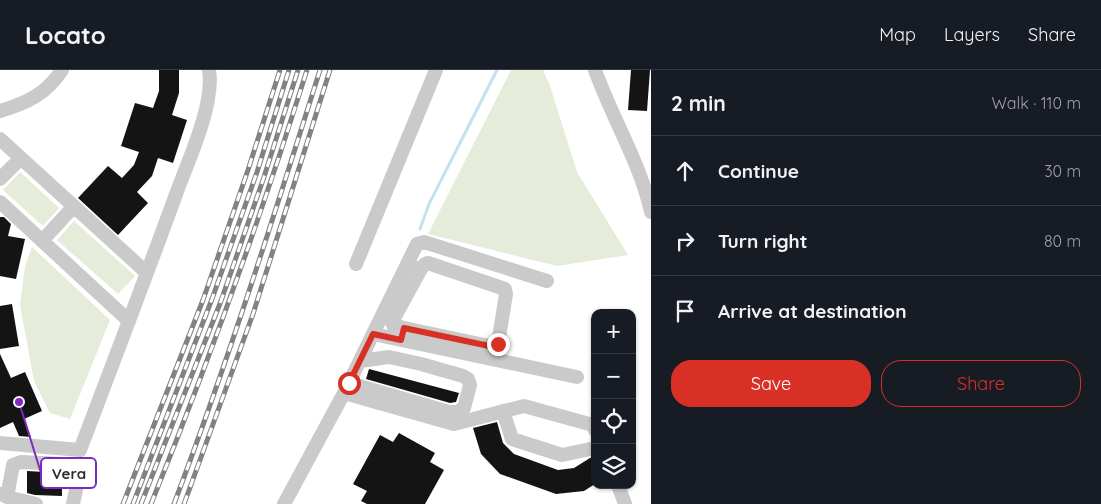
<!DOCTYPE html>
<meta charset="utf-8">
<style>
:root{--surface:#171b24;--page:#20242c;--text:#f1f3f6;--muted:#9ea1a6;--line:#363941;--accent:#d93025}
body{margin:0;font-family:Quicksand,sans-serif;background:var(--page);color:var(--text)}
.controls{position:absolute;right:15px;bottom:15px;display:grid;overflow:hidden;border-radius:10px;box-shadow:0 1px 4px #0004}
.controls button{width:45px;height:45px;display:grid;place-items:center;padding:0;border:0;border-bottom:1px solid var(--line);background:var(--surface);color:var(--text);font:25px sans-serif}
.stop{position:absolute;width:15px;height:15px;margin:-11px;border:4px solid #d93025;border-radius:50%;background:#fff}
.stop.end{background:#d93025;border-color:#fff;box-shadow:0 1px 5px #0008}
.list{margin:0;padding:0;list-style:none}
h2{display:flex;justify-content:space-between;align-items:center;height:65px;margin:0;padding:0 20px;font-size:21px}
h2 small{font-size:16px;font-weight:400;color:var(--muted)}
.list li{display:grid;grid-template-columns:32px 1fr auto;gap:15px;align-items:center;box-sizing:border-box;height:70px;padding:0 20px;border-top:1px solid var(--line)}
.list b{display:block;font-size:19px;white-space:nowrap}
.list em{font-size:16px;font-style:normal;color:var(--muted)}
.actions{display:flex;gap:10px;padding:15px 20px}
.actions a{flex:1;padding:11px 0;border:1px solid var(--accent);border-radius:20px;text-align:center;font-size:18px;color:var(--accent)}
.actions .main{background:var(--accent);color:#fff}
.icon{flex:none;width:28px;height:28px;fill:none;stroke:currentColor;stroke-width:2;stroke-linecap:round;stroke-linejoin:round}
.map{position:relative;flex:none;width:651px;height:434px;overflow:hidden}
header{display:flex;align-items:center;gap:30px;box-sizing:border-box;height:70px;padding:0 25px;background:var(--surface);border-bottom:1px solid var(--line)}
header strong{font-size:24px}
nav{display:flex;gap:28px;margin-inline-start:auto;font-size:18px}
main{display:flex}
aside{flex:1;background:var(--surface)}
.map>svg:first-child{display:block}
</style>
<header>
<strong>Locato</strong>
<nav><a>Map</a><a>Layers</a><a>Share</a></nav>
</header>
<main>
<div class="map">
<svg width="651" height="434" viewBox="0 0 651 434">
<rect width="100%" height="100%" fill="#fff"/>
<path fill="#e5ecd9" d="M511,0H543L550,16L577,102L628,185L557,196L428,164Z
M20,102L59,138L43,156L3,120Z
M74,151L135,206L118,224L57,170Z
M32,177L110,250L70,349L50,343L34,311L20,235L25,196Z"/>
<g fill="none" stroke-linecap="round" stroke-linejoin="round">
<path stroke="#c3e1ee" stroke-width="3" d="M420,159L429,134L497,0"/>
</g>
<path fill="#141414" d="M159,0H179V23L172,45L187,50L173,93L158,88L152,106L137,122L148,133L118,165L78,128L108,96L122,108L134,95L139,82L121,76L135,33L153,38L159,21Z
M631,0H650L647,41L628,40Z
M0,147H4L11,154L8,166L25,169L16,209L0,206Z
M12,234L19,276L0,279V236Z
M0,284L11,308L25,302L42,341L24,349L31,367L19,366L13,352L0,358Z
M369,299L459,323L456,332L450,333L366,309Z
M497,352L503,373L514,384L558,400L574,398L590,388L595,387V414L584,421L556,424L500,404L481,384L473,358Z
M399,363L435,383L430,392L444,400L425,434H367L361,431L367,421L353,414L380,365L393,372Z
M27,401L62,403V426L35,425L27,423Z"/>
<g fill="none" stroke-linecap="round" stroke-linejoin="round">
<path stroke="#cacaca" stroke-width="14" d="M595,0C612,48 640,92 651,142
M0,41C27,33 46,24 62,0
M0,69L147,203
M0,109L21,88
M0,132L129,251
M42,171L74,136
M356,194L436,0
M404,258L393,255L392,252L421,199
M373,264L577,307
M401,270L404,258L494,277L498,274L506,224L505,219L428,193L425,194L421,199L408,196
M349,313L449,342H457L464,338L470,315L468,309L463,306L421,294L389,287L360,291
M344,323L454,354L524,336L593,355L595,360
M503,341L512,369L562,385L595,378
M0,373L80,380C112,296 144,212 175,127C187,93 215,35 209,0
M618,415L625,434
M1,424L7,427L36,434
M7,427L13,395L21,392L61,394L74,396L80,401L73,434
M284,434L344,323L417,174L424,172L547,211"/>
<g stroke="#828282" stroke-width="5">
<path id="rail" d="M123,434L203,230L248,100L280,0
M133,434L212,229L257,102L289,0
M141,434L221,231L264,107L298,0
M151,434C209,291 261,147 307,0
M174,434C228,291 274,146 320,0
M184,434L253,244L330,0"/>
</g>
<use href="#rail" stroke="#fff" stroke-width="3" stroke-dasharray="9" stroke-linecap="butt"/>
</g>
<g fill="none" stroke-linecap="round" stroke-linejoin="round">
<path stroke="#d93025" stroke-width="6" d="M349,313L373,264L401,270L404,258L494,277L498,274"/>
</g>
<path fill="none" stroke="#7b2cbf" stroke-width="2" d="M19 332L41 403"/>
<circle fill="#7b2cbf" stroke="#fff" stroke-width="2" cx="19" cy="332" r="5"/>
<rect fill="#fff" stroke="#7b2cbf" stroke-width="2" x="41" y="388" width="55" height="30" rx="5"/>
<g font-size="15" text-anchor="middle" font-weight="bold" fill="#2d2d2d">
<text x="69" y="409">Vera</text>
</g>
</svg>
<div class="controls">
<button>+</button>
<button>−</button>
<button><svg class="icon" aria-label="locate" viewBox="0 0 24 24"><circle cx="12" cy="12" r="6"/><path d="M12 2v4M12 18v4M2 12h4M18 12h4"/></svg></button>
<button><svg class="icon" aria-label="layers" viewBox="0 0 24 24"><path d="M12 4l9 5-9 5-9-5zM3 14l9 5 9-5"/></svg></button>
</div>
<div class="stop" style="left:349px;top:313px"></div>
<div class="stop end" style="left:498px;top:274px"></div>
</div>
<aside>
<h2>2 min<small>Walk · 110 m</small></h2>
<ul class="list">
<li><svg class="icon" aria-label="ahead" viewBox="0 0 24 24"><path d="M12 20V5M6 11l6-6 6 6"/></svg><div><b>Continue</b></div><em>30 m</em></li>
<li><svg class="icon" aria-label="right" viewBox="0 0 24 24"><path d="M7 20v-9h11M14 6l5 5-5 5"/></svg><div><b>Turn right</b></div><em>80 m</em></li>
<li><svg class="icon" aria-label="arrive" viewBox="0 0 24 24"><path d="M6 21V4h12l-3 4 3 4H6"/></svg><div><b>Arrive at destination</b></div></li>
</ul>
<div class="actions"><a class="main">Save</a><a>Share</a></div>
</aside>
</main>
